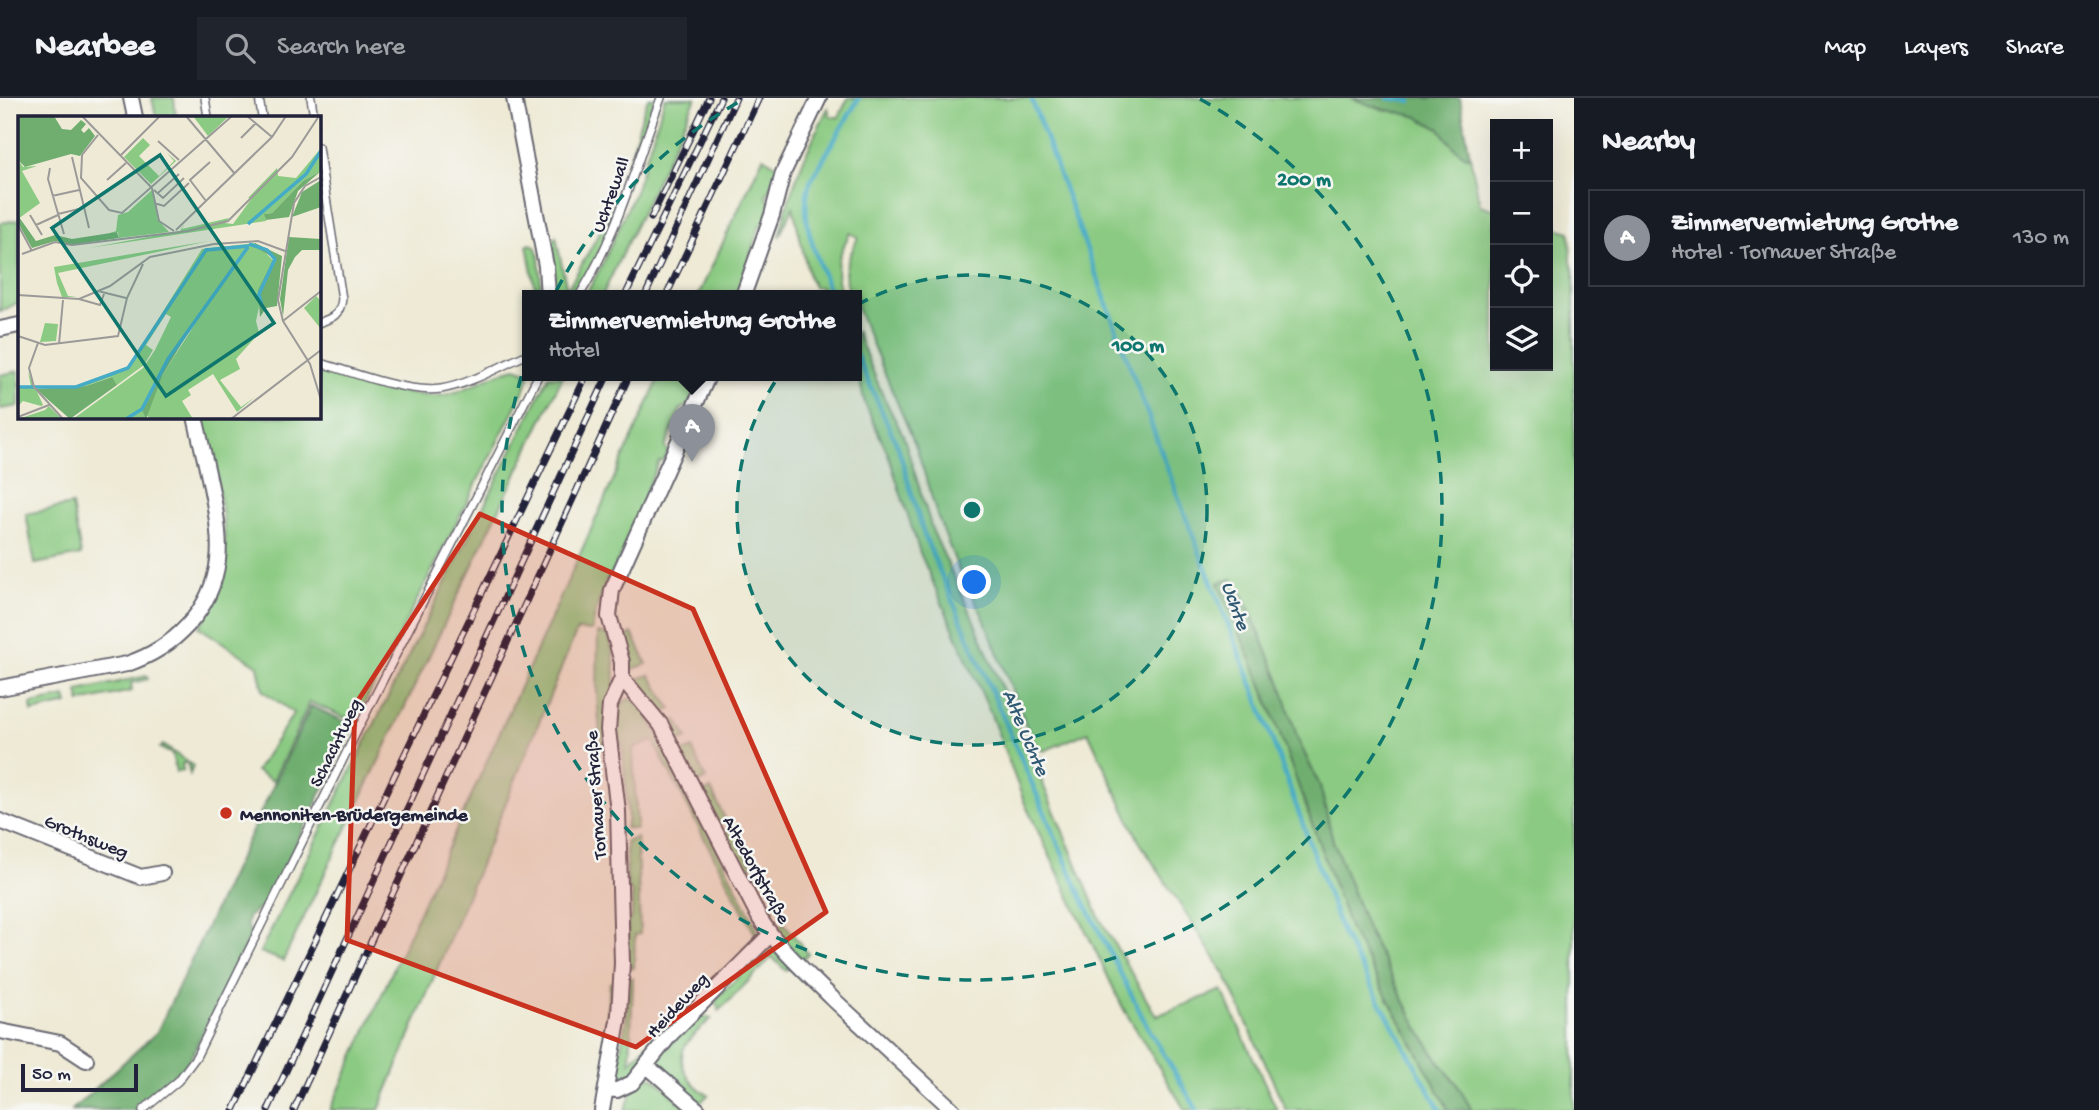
<!DOCTYPE html>
<meta charset="utf-8">
<style>
:root{--surface:#171b24;--page:#20242c;--text:#f1f3f6;--muted:#9ea1a6;--line:#363941;--accent:#8c9099}
body{margin:0;font-family:"Gochi Hand",sans-serif;background:var(--page);color:var(--text)}
.controls{position:absolute;right:21px;top:21px;display:grid;overflow:hidden;border-radius:0px;box-shadow:0 7px 28px #0002}
.controls button{width:63px;height:63px;display:grid;place-items:center;padding:0;border:0;border-bottom:2px solid var(--line);background:var(--surface);color:var(--text);font:35px sans-serif}
.scale{position:absolute;left:21px;bottom:18px;width:117px;box-sizing:border-box;padding-left:7px;border:4px solid #22223b;border-top:0;font-size:19px;line-height:24px;white-space:nowrap;color:#22223b;-webkit-text-stroke:5px #f6f6f2;paint-order:stroke}
.you{position:absolute;left:975px;top:485px;width:24px;height:24px;margin:-18px;border:5px solid #fff;border-radius:50%;background:#1a73e8;box-shadow:0 0 0 10px #1a73e833}
.badge{display:grid;place-items:center;width:46px;height:46px;border-radius:50%;background:var(--accent);color:#fff;font-size:23px;font-weight:700}
.pin{position:absolute;translate:-50% -58px;filter:drop-shadow(0 2px 4px #0008)}
.pin::after{content:'';position:absolute;top:37px;width:24px;height:21px;background:inherit;clip-path:polygon(0 0,100% 0,50% 100%)}
.popup{position:absolute;left:522px;top:192px;width:340px;height:91px;box-sizing:border-box;display:grid;place-content:center;border-radius:0px;background:var(--surface);filter:drop-shadow(0 2px 5px #0005);font-size:23px;white-space:nowrap;color:var(--muted)}
.popup b{font-size:26px;color:var(--text)}
.popup::after{content:'';position:absolute;left:50%;top:100%;margin-left:-14px;border:14px solid transparent;border-top-color:var(--surface)}
.list{margin:0;padding:0;list-style:none}
h2{display:flex;justify-content:space-between;align-items:center;height:91px;margin:0;padding:0 28px;font-size:30px}
h2 small{font-size:23px;font-weight:400;color:var(--muted)}
.list li{display:grid;grid-template-columns:46px 1fr auto;gap:21px;align-items:center;box-sizing:border-box;height:98px;margin:0 14px 14px;padding:0 14px;border:2px solid var(--line);border-radius:0px}
.list b{display:block;font-size:26px;white-space:nowrap}
.list p{margin:0;font-size:23px;white-space:nowrap;color:var(--muted)}
.list em{font-size:23px;font-style:normal;color:var(--muted)}
.icon{flex:none;width:38px;height:38px;fill:none;stroke:currentColor;stroke-width:2;stroke-linecap:round;stroke-linejoin:round}
.map{position:relative;flex:none;width:1574px;height:1012px;overflow:hidden}
header{display:flex;align-items:center;gap:42px;box-sizing:border-box;height:98px;padding:0 35px;background:var(--surface);border-bottom:2px solid var(--line)}
header strong{font-size:33px}
nav{display:flex;gap:38px;margin-inline-start:auto;font-size:24px}
.search{width:490px;height:63px;background:var(--page);display:flex;align-items:center;gap:18px;box-sizing:border-box;padding:0 24px;border-radius:0px;color:var(--muted);font-size:26px}
main{display:flex}
aside{flex:1;background:var(--surface)}
.map>svg:first-child{display:block}
</style>
<header>
<strong>Nearbee</strong>
<div class="search"><svg class="icon" aria-label="search" viewBox="0 0 24 24"><circle cx="10" cy="10" r="6"/><path d="M15 15l6 6"/></svg>Search here</div>
<nav><a>Map</a><a>Layers</a><a>Share</a></nav>
</header>
<main>
<div class="map">
<svg width="1574" height="1012" viewBox="0 0 1574 1012">
<rect width="100%" height="100%" fill="#f6f6f2"/>
<filter id="ink" filterUnits="userSpaceOnUse"><feTurbulence type="fractalNoise" baseFrequency=".0143" numOctaves="2"/><feDisplacementMap in="SourceGraphic" scale="14" xChannelSelector="R" yChannelSelector="G"/><feConvolveMatrix kernelMatrix="1 2 1 2 8 2 1 2 1" color-interpolation-filters="sRGB"/></filter>
<filter id="wash" filterUnits="userSpaceOnUse"><feTurbulence type="fractalNoise" baseFrequency=".00686" numOctaves="4" result="noise"/><feDisplacementMap in="SourceGraphic" scale="28" xChannelSelector="R" yChannelSelector="G"/><feGaussianBlur stdDeviation="1.57" result="paint"/><feColorMatrix in="noise" values="0 0 0 0 0 0 0 0 0 0 0 0 0 0 0 0 0 1.4 0 .05"/><feComposite in="paint" operator="in"/></filter>
<g filter="url(#wash)">
<rect width="100%" height="100%" fill="#eeead6"/>
<path fill="#8bca82" stroke="#56765e" stroke-width="2" d="M152,0H174L176,19H156Z
M648,0H654L614,126L575,198H557L554,194L548,147L556,139L567,192C589,153 615,112 628,69C635,45 639,23 648,0Z
M665,0H696L602,198H585L601,169L635,94Z
M848,0H1351L1382,11L1416,18L1440,31L1454,49L1467,59L1470,58L1480,107L1495,112V268H1548V128L1570,134L1571,164L1574,174V1012H1472L1456,985L1439,964L1418,930L1368,833L1333,743L1320,688L1298,642L1281,586L1243,497L1238,496L1232,481L1218,485L1264,592L1350,831L1449,1012H1286L1226,878L1139,743L1088,634L1044,653L1039,651L1031,640L983,518L960,475L937,417L917,351L857,210L856,198H851C839,170 848,165 858,139L850,135C837,160 833,170 842,198H824L821,189H814L809,179L793,109L779,139C789,93 806,53 828,10L831,19H839Z
M763,59L779,69L766,98L772,108L766,124L760,127L737,198H698Z
M19,122V204L0,214V125Z
M530,146L535,148L539,158L541,187L535,190L527,147Z
M856,233L884,300L903,337L933,434L975,525L1023,641L1034,657L1045,661L1034,665L1099,819L1156,918L1222,892L1277,1012H1185L1123,910L1026,708L989,612L920,455L888,356L865,306L857,271Z
M516,270L527,274L529,278L526,288L355,624L310,604L273,683L256,673L294,615L263,593L258,568L199,529C247,466 216,388 202,319L318,318L319,272C351,280 413,303 445,297C470,292 491,275 516,270Z
M19,273V308L0,311V277Z
M549,278H563L283,863L260,854Z
M660,278H695L690,289L694,295L688,308L681,311L665,349L668,353L664,363L659,364L646,393L648,397L610,482L607,481L595,516L592,533L577,532L379,1012H330Z
M72,407L81,457L35,466L26,416Z
M598,535L608,537C622,573 611,610 605,647L601,648L597,596Z
M632,535L647,566L630,572L623,541Z
M650,577L671,611L661,617L649,599L635,587L639,580Z
M147,578L148,581L131,585L132,593L80,604L78,593Z
M66,599L68,606L32,614L31,606Z
M628,601H633L647,615L757,830L758,840L750,853L743,851L756,838L653,643L633,651L637,731L625,730L628,721L622,647L617,642C616,625 612,611 628,601Z
M677,622L687,640L676,645L666,626Z
M163,647L193,668L190,676L187,664L182,666L183,673L176,674L172,656L160,650Z
M692,650L706,681L696,686L681,655Z
M711,691L726,723L717,728L701,696Z
M731,731L753,768L740,774L722,737Z
M637,740L640,836L635,837L634,870H627L628,822L632,819V794L627,790L626,744Z
M754,778L774,812L762,818L744,783Z
M784,825L808,856L802,862L774,833Z
M768,853L778,855L793,868L786,873L772,859L719,913L715,902L751,866Z
M721,873L724,879L718,884H713L680,918L633,980L622,983L616,978L626,922L628,880H633L630,964Z
M614,884L609,943H605L610,885Z
M701,917L711,921C703,928 694,936 687,945C673,965 691,987 708,997L698,1007L660,970L658,964L663,953Z
M648,978L654,980L690,1012H625C630,1000 634,983 648,978Z"/>
<path fill="#70ae70" stroke="#496856" stroke-width="2" d="M1351,0H1460L1470,58L1467,59L1454,49L1440,31L1416,18L1382,11Z
M1232,481L1238,496L1243,497L1281,586L1298,642L1320,688L1333,743L1368,833L1418,930L1439,964L1456,985L1472,1012H1449L1350,831L1264,592L1218,485Z
M311,608L348,625L352,631L275,789L264,807L248,819L247,828L251,835L248,843L191,959L181,973L135,1012H72L157,934Z"/>
<g fill="none" stroke-linecap="round" stroke-linejoin="round">
<path stroke="#46abc6" stroke-width="4.5" d="M1031,0L1184,415L1255,594L1343,837L1440,1012
M1388,0L1411,3
M831,198C819,163 797,121 810,84L859,0
M856,256L898,349L924,437L1077,789L1146,926L1197,1012"/>
</g>
</g>
<g filter="url(#ink)">
<g fill="none" stroke-linecap="round" stroke-linejoin="round">
<g stroke="#696871" stroke-width="10">
<path id="service" d="M205,0L208,19
M259,0L262,19
M311,0L314,19
M318,49L342,201C340,217 333,220 318,225
M579,198C618,136 635,67 661,0
M318,264C350,274 409,296 441,291C471,286 500,268 528,256
M143,1012L178,983L196,959L359,629L538,278"/>
</g>
<g stroke="#696871" stroke-width="18">
<path id="minor" d="M131,0L135,19
M514,0L546,168L548,198
M743,198L772,117L783,75L819,0
M0,231L19,227
M622,580L661,627L760,821C780,852 807,875 833,901C873,938 913,975 953,1012
M0,590L127,566C174,550 212,513 218,462C223,425 203,357 195,318
M0,723L141,779L162,775
M0,933L60,945L86,962
M647,968L698,1012
M606,991L617,992L632,985L671,936L770,837
M602,1012L619,917L622,865L618,713L608,632L610,607L622,580V564L609,518L612,492L708,278"/>
</g>
<use href="#service" stroke="#fff" stroke-width="7"/>
<use href="#minor" stroke="#fff" stroke-width="14"/>
<g stroke="#22223b" stroke-width="7">
<path id="rail" d="M651,120L709,0
M625,198L721,0
M645,198L736,0
M666,198L759,0
M234,1012L586,278
M268,1012L607,278
M294,1012L629,278"/>
</g>
<use href="#rail" stroke="#f6f6f2" stroke-width="4.5" stroke-dasharray="13" stroke-linecap="butt"/>
</g>
</g>
<path fill="#c8321e" fill-opacity="0.2" stroke="#c8321e" stroke-width="5" stroke-linejoin="round" d="M480,416L693,511L826,814L636,949L347,842L355,607Z"/>
<circle cx="972" cy="412" r="235" fill="#0f766e" fill-opacity=".12"/>
<g fill="none" stroke="#0f766e" stroke-width="3.5" stroke-dasharray="12 9">
<circle cx="972" cy="412" r="235"/>
<path d="M1200 1A470 470 0 1 1 744 1"/>
</g>
<circle fill="#c8321e" stroke="#f6f6f2" stroke-width="2.5" cx="226" cy="715" r="7"/>
<g text-anchor="middle" stroke-width="5" stroke-linejoin="round" paint-order="stroke">
<g font-size="19" fill="#22223b" stroke="#f6f6f2">
<text transform="translate(609 96) rotate(-70)" y="7">Uchtewall</text>
<text transform="translate(334 644) rotate(-64)" y="7">Schachtweg</text>
<text transform="translate(594 697) rotate(-94)" y="7">Tornauer Straße</text>
<text transform="translate(87 737) rotate(22)" y="7">Grothsweg</text>
<text transform="translate(758 771) rotate(61)" y="7">Altedorfstraße</text>
<text transform="translate(676 906) rotate(-47)" y="7">Heideweg</text>
</g>
<g font-size="19" font-weight="bold" fill="#22223b" stroke="#f6f6f2" text-anchor="start">
<text x="240" y="722">Mennoniten-Brüdergemeinde</text>
</g>
<g font-size="21" font-style="italic" fill="#305973" stroke="#f6f6f2">
<text transform="translate(1237 507) rotate(70)" y="7">Uchte</text>
<text transform="translate(1027 634) rotate(67)" y="7">Alte Uchte</text>
</g>
</g>
<g transform="translate(18 18)">
<rect width="303" height="303" fill="#eeead6"/>
<path d="M175,0H211L190,20ZM125,22L132,29L121,40L141,60L156,45L149,37L158,45L133,68L106,41ZM303,32V55L285,65L254,97L247,98L248,105L71,132L162,115L166,108L164,113L211,102L207,107L215,108L234,82H230L259,52L260,60L278,62ZM0,44L5,51L19,50L4,55L22,87L0,103ZM134,74L140,104L151,116L101,122L100,116L89,118L98,115L100,99L110,96ZM191,125L40,157L50,180L59,181H44L39,167L36,151ZM237,127L256,145L247,163L238,205L241,217L218,243L222,253L202,264L223,291L237,281L219,296L195,258L170,274L173,279L164,285L175,303H132L128,298L145,258L179,205L151,243L125,294L128,303H55L125,252L137,234L153,201L148,198L128,229L135,234L126,249L99,269L93,261L68,270L18,273L66,269L111,250L184,133ZM298,180L303,185V213L286,192ZM27,207L40,208L38,225L22,226ZM10,256L25,289L23,290L5,285L0,290V270H13ZM31,290L44,303H0L27,294Z" fill="#8bca82"/>
<path d="M0,0H36L44,13L53,14L63,4L68,8L63,14L66,17L71,12L77,20L62,40L53,38L7,51L0,44ZM303,55L280,75L271,101L248,104L246,98L254,97L285,65ZM303,64V91L274,101L284,76ZM1,101L18,125L37,119L54,123L99,116L101,122L54,129L37,125L14,132L0,107ZM271,121L303,123V134H284L277,141L270,154L265,200L262,183ZM237,127L264,140L259,190L248,192L242,201L240,174L256,142L235,130ZM178,204L145,258L128,303L124,294L151,243ZM94,261L99,269L52,303L18,273L68,270Z" fill="#70ae70"/>
<path fill="none" stroke="#46abc6" stroke-width="3.5" d="M230,108L288,58L303,35M231,128L249,134L257,143L241,178L244,190M0,271H58L110,252L188,134L231,130M108,303L124,293L150,243L230,131"/>
<path fill="none" stroke="#9c9a98" stroke-width="2" d="M64,0L134,72M168,0L217,58M229,0L254,21M80,19L64,39L63,62L91,94L104,97L214,0M223,22L238,7M140,25L161,44M102,40L142,0M54,41L71,112M32,52L30,63L46,118M303,61L287,70L276,87L260,184L265,205L292,248L303,284M89,64L108,47M134,72L141,105L156,115M136,74L145,82L166,62M140,77L161,58M34,80L61,74M188,85L172,64L192,46M136,87L146,90L171,67M40,98L65,92M12,99L24,119M0,109L14,135M18,109L40,99M158,114L254,21L268,0M4,138L37,126L54,129L170,115L210,105L274,41L301,0M80,175L108,182M0,179L61,183L92,170L132,141L196,128L240,125L267,135M61,183L82,189L86,178M265,205L303,175M0,220L27,229L100,220L109,182L125,148M20,227L11,252L16,271L45,303M41,228L45,184M0,301L31,289M213,303L303,234"/>
<path fill="#0f766e" fill-opacity="0.15" stroke="#0f766e" stroke-width="3.5" d="M142,39L256,207L148,280L34,112Z"/>
<rect width="303" height="303" fill="none" stroke="#22223b" stroke-width="3.5"/>
</g>
<circle cx="972" cy="412" r="10" fill="#0f766e" stroke="#f6f6f2" stroke-width="3.5"/>
<g font-size="21" text-anchor="middle" font-weight="bold" fill="#0f766e" stroke="#f6f6f2" stroke-width="5" stroke-linejoin="round" paint-order="stroke">
<text x="1304" y="87">200 m</text>
<text x="1138" y="253">100 m</text>
</g>
</svg>
<div class="controls">
<button>+</button>
<button>−</button>
<button><svg class="icon" aria-label="locate" viewBox="0 0 24 24"><circle cx="12" cy="12" r="6"/><path d="M12 2v4M12 18v4M2 12h4M18 12h4"/></svg></button>
<button><svg class="icon" aria-label="layers" viewBox="0 0 24 24"><path d="M12 4l9 5-9 5-9-5zM3 14l9 5 9-5"/></svg></button>
</div>
<div class="scale">50 m</div>
<div class="you"></div>
<div class="pin badge" style="left:692px;top:364px">A</div>
<div class="popup"><b>Zimmervermietung Grothe</b>Hotel</div>
</div>
<aside>
<h2>Nearby<small></small></h2>
<ul class="list">
<li><span class="badge">A</span><div><b>Zimmervermietung Grothe</b><p>Hotel · Tornauer Straße</p></div><em>130 m</em></li>
</ul>
</aside>
</main>
